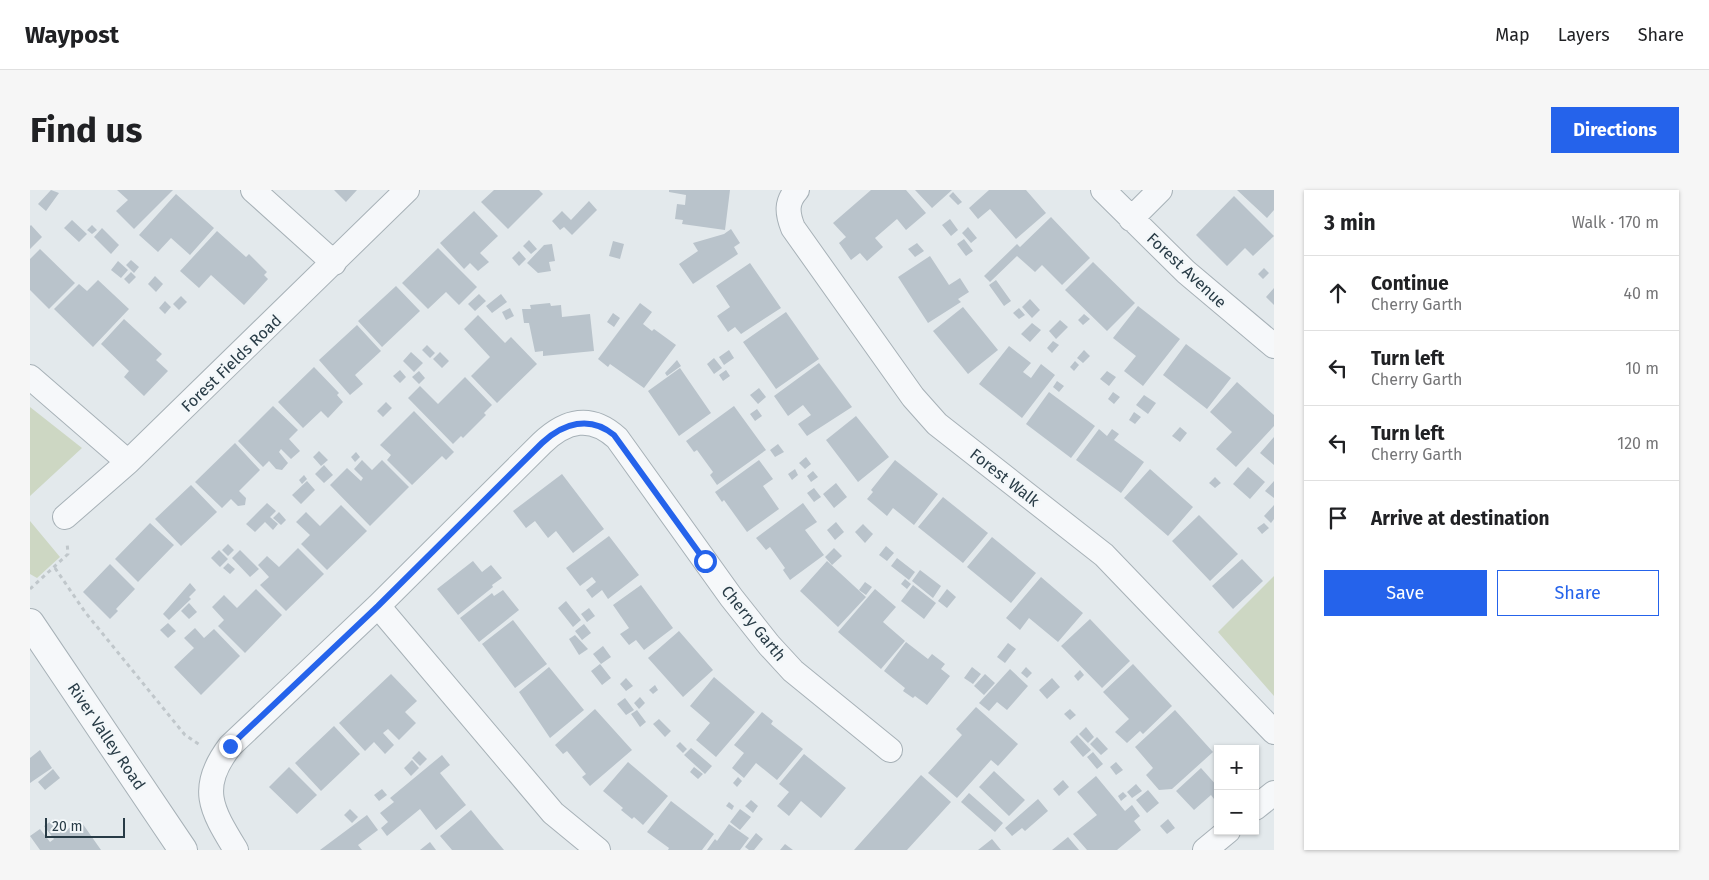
<!DOCTYPE html>
<meta charset="utf-8">
<style>
:root{--surface:#fff;--page:#f6f6f6;--text:#202124;--muted:#757577;--line:#e0e0e0;--accent:#2563eb}
body{margin:0;font-family:"Fira Sans",sans-serif;background:var(--page);color:var(--text)}
.controls{position:absolute;right:15px;bottom:15px;display:grid;overflow:hidden;border-radius:0px;box-shadow:0 1px 4px #0004}
.controls button{width:45px;height:45px;display:grid;place-items:center;padding:0;border:0;border-bottom:1px solid var(--line);background:var(--surface);color:var(--text);font:25px sans-serif}
.scale{position:absolute;left:15px;bottom:12px;width:80px;box-sizing:border-box;padding-left:5px;border:2px solid #283b46;border-top:0;font-size:14px;line-height:18px;white-space:nowrap;color:#283b46;-webkit-text-stroke:4px #f3f7f9;paint-order:stroke}
.stop{position:absolute;width:15px;height:15px;margin:-11px;border:4px solid #2563eb;border-radius:50%;background:#fff}
.stop.end{background:#2563eb;border-color:#fff;box-shadow:0 1px 5px #0008}
.list{margin:0;padding:0;list-style:none}
h2{display:flex;justify-content:space-between;align-items:center;height:65px;margin:0;padding:0 20px;font-size:21px}
h2 small{font-size:16px;font-weight:400;color:var(--muted)}
.list li{display:grid;grid-template-columns:32px 1fr auto;gap:15px;align-items:center;box-sizing:border-box;height:75px;padding:0 20px;border-top:1px solid var(--line)}
.list b{display:block;font-size:19px;white-space:nowrap}
.list p{margin:0;font-size:16px;white-space:nowrap;color:var(--muted)}
.list em{font-size:16px;font-style:normal;color:var(--muted)}
.actions{display:flex;gap:10px;padding:15px 20px}
.actions a{flex:1;padding:11px 0;border:1px solid var(--accent);border-radius:0px;text-align:center;font-size:18px;color:var(--accent)}
.actions .main{background:var(--accent);color:#fff}
.icon{flex:none;width:28px;height:28px;fill:none;stroke:currentColor;stroke-width:2;stroke-linecap:round;stroke-linejoin:round}
.map{position:relative;flex:none;width:1244px;height:660px;overflow:hidden;border-radius:0px}
header{display:flex;align-items:center;gap:30px;box-sizing:border-box;height:70px;padding:0 25px;background:var(--surface);border-bottom:1px solid var(--line)}
header strong{font-size:24px}
nav{display:flex;gap:28px;margin-inline-start:auto;font-size:18px}
.intro{display:flex;align-items:center;justify-content:space-between;box-sizing:border-box;height:120px;padding:0 30px}
h1{margin:0;font-size:35px}
.button{padding:12px 22px;border-radius:0px;background:var(--accent);color:#fff;font-size:18px;font-weight:700}
main{display:flex;gap:30px;padding:0 30px}
aside{flex:1;background:var(--surface);border-radius:0px;box-shadow:0 1px 4px #0004}
.map>svg:first-child{display:block}
</style>
<header>
<strong>Waypost</strong>
<nav><a>Map</a><a>Layers</a><a>Share</a></nav>
</header>
<div class="intro"><h1>Find us</h1><a class="button">Directions</a></div>
<main>
<div class="map">
<svg width="1244" height="660" viewBox="0 0 1244 660">
<rect width="100%" height="100%" fill="#e3e9ec"/>
<path fill="#cdd7c3" d="M0,217L52,258L0,306Z
M0,331L30,367L7,388L0,384Z
M1244,386V506L1188,442Z"/>
<path fill="#b9c3cb" d="M21,0L29,3L16,21L8,14Z
M87,0H143L104,39L86,21L98,10Z
M304,0H327L316,12Z
M464,0H509L513,4L478,39L451,12Z
M639,0H700L695,40L652,34L653,30L645,29L647,14L655,15L656,5L639,2Z
M841,0H876L896,23L876,40L867,29L845,48L853,57L837,71L830,63L821,70L809,53L816,47L803,33Z
M885,0H922L902,18Z
M959,0H996L1016,23L986,49L960,19L948,29L939,18Z
M1207,0H1244V20L1237,28Z
M923,2L932,12L928,15L919,6Z
M146,4L184,38L160,65L141,48L128,62L109,45Z
M1204,6L1244,46L1223,66L1215,58L1197,76L1166,45Z
M559,11L567,20L542,45L534,37L530,40L522,31L532,21L541,30Z
M444,21L468,46L450,63L459,72L448,81L440,73L434,79L410,53Z
M1021,27L1060,68L1032,95L1012,75L1005,82L987,66L960,92L954,86L987,54L990,57Z
M920,29L928,40L921,46L912,35Z
M42,30L57,44L49,52L34,38Z
M1,35L12,47L0,59V36Z
M62,35L67,40L62,44L57,40Z
M938,37L947,48L941,53L932,43Z
M72,38L89,55L81,64L64,47Z
M701,39L710,53L704,57L708,64L663,94L649,74L668,61L663,53L694,44Z
M187,41L216,67L219,64L237,82L234,85L238,89L214,115L181,85L169,98L150,81Z
M934,49L943,61L936,66L927,54Z
M499,50L507,59L501,64L493,56Z
M583,51L594,54L590,69L579,66Z
M887,53L894,61L885,67L878,59Z
M522,54L525,71L519,72L521,81L508,83L497,73L514,55Z
M408,58L447,97L429,115L416,102L398,119L372,93Z
M10,59L45,93L19,119L0,100V69Z
M489,61L496,69L489,76L482,68Z
M900,66L919,95L930,88L939,102L928,109L931,112L898,133L868,87Z
M101,70L109,77L104,83L96,75Z
M88,71L98,80L91,88L81,80Z
M1063,72L1105,113L1077,141L1035,100Z
M720,73L751,118L711,144L705,137L698,142L687,126L700,117L686,96Z
M1234,78L1239,83L1233,89L1228,84Z
M101,82L106,87L99,94L94,89Z
M125,86L133,94L126,102L118,94Z
M68,90L99,119L63,157L24,119L49,94L57,101Z
M966,90L981,111L974,116L959,95Z
M366,96L390,121L352,157L328,131Z
M1244,98V115L1236,107Z
M449,104L456,111L445,121L438,114Z
M471,104L477,112L462,123L456,116Z
M151,106L157,112L149,120L143,114Z
M1000,109L1010,120L1002,128L992,117Z
M135,111L141,117L135,124L129,118Z
M520,113L521,116L531,115L532,127L560,124L564,161L513,166V161L505,162L499,133H494L492,119H501L500,115Z
M610,113L622,122L613,134L622,141L624,139L646,155L614,198L580,174L578,177L568,169Z
M1108,116L1150,149L1113,196L1094,181L1106,166L1083,148Z
M933,117L968,160L938,184L903,141Z
M480,118L484,126L476,130L472,122Z
M989,118L995,125L989,129L983,123Z
M756,122L789,169L746,199L713,152Z
M583,123L590,128L584,137L577,132Z
M1054,124L1060,129L1053,135L1048,130Z
M448,125L475,153L481,147L507,174L467,213L441,186L460,167L434,139Z
M94,129L132,164L126,170L138,181L114,206L94,187L99,181L71,154Z
M1030,130L1038,137L1026,149L1019,141Z
M1002,133L1011,140L1000,152L991,144Z
M327,135L351,161L325,185L333,194L320,205L289,170Z
M1023,151L1029,155L1022,163L1017,158Z
M1156,154L1201,188L1177,219L1133,185Z
M397,155L405,163L400,168L392,160Z
M979,156L1001,173L993,182L1001,188L1011,174L1025,185L992,228L949,194Z
M699,160L704,168L694,175L689,167Z
M1054,160L1060,166L1053,173L1047,168Z
M381,162L393,173L384,182L373,171Z
M410,162L419,171L412,178L403,169Z
M684,168L692,178L684,184L677,174Z
M647,170L651,176L637,186L635,183Z
M1045,171L1049,175L1044,181L1040,177Z
M789,173L822,217L777,246L768,234L781,225L773,215L758,226L744,206Z
M284,177L309,203L307,205L313,212L298,228L291,221L273,238L248,212Z
M650,178L681,223L649,246L618,201Z
M370,180L376,187L370,193L363,186Z
M696,180L700,186L693,191L689,185Z
M389,181L395,188L389,194L382,187Z
M1077,181L1086,187L1079,196L1070,189Z
M435,187L462,215L454,223L456,225L433,248L431,246L423,254L378,208L390,196L408,214Z
M1027,191L1034,196L1029,202L1023,197Z
M1207,192L1244,225V236L1206,277L1186,259L1202,242L1180,222Z
M729,198L736,207L728,214L720,205Z
M1019,202L1065,236L1041,268L996,234Z
M1083,202L1090,207L1084,214L1078,209Z
M1114,205L1126,213L1118,224L1106,215Z
M356,212L362,218L353,227L347,221Z
M243,216L268,240L259,249L270,261L261,269L251,259L249,262L258,273L252,280L246,279L239,271L233,277L208,251Z
M704,216L736,260L687,295L680,285L683,282L667,260L664,262L656,251Z
M727,219L732,226L725,231L720,224Z
M384,221L424,262L416,270L412,266L382,295L357,270L361,265L350,255Z
M1104,222L1111,227L1105,234L1099,230Z
M826,226L859,267L828,292L796,250Z
M1150,237L1157,243L1150,252L1142,246Z
M1069,239L1077,246L1082,239L1089,244L1084,250L1114,272L1091,303L1046,270Z
M1244,247V275L1230,263Z
M205,253L230,280L209,301L216,308L215,315L208,316L201,309L192,318L165,292Z
M748,254L754,262L745,267L740,260Z
M289,261L298,270L291,276L283,267Z
M326,262L330,267L325,272L321,267Z
M776,267L781,274L775,279L769,273Z
M332,270L342,280L352,270L379,297L340,336L300,295L317,278L331,291L333,288L324,279Z
M729,270L743,289L733,296L749,319L717,342L694,310L692,312L685,302Z
M865,270L908,304L884,335L863,318L857,326L837,309L843,302L841,300Z
M294,275L303,285L294,293L285,284Z
M1218,277L1235,292L1220,309L1203,294Z
M765,279L768,285L762,290L758,284Z
M1120,279L1163,317L1138,346L1094,308Z
M783,281L788,287L781,292L777,286Z
M532,284L574,339L543,363L526,341L518,348L505,331L496,338L483,321Z
M274,285L277,289L272,294L269,290Z
M1185,287L1191,293L1185,298L1179,293Z
M277,291L285,300L271,314L262,305Z
M1244,291V308L1235,301Z
M806,293L817,307L804,318L793,304Z
M161,295L187,322L151,356L125,329Z
M784,298L791,307L784,312L777,303Z
M913,307L958,343L933,373L888,337Z
M237,313L246,321L240,327L248,334L243,340L235,332L225,342L216,334Z
M773,313L787,332L775,340L794,365L760,390L753,380L755,378L740,357L736,360L726,348Z
M311,315L337,341L297,380L271,354L280,345L266,332L276,322L290,336Z
M1244,315V329L1241,333L1234,326Z
M249,322L256,330L251,335L243,328Z
M1169,325L1208,364L1180,391L1142,351Z
M806,332L814,342L805,350L797,340Z
M120,333L144,355L108,392L85,369Z
M1234,333L1239,338L1232,344L1227,338Z
M833,334L843,344L835,353L825,342Z
M579,346L609,385L578,409L572,400L562,408L556,400L566,392L562,387L550,396L536,378Z
M962,347L1006,383L981,413L937,377Z
M198,354L204,360L198,366L192,360Z
M856,356L864,363L857,371L849,365Z
M268,358L294,384L256,421L230,395L239,387L228,375L237,366L249,377Z
M804,358L812,366L802,375L795,367Z
M189,360L198,369L190,377L181,368Z
M210,360L229,379L220,387L202,368Z
M867,368L885,382L879,390L861,376Z
M1212,369L1233,391L1203,419L1182,396Z
M443,371L452,382L461,375L472,388L462,395L463,397L428,425L407,399Z
M797,371L836,407L808,437L770,401Z
M198,373L205,379L200,384L193,378Z
M80,374L105,399L86,419L88,421L80,429L53,402Z
M890,380L911,396L903,408L882,391Z
M1011,387L1053,423L1028,452L999,428L990,440L976,428Z
M875,389L881,394L877,399L871,394Z
M835,392L842,397L836,405L829,400Z
M160,393L166,400L159,407L161,409L139,430L133,424Z
M611,395L643,438L614,460L606,450L599,455L590,444L599,438L583,415Z
M883,395L906,413L894,429L871,411Z
M226,399L252,425L215,463L188,436L194,430L182,417L194,405L207,418Z
M845,399L866,417L853,432L875,451L851,479L808,442Z
M917,399L926,407L917,418L908,411Z
M473,400L489,420L449,452L430,428L462,403L464,406Z
M536,411L551,430L543,437L528,418Z
M159,413L167,422L159,429L151,421Z
M559,418L565,426L557,432L551,424Z
M1060,429L1100,471L1072,498L1031,456Z
M483,430L517,474L485,498L452,454Z
M138,433L146,441L138,448L130,440Z
M554,434L561,443L552,450L545,441Z
M165,438L174,448L184,439L210,466L171,505L144,477L164,458L154,448Z
M649,441L683,480L653,507L618,468Z
M545,445L558,459L549,465L539,449Z
M876,452L898,469L902,464L915,474L911,479L920,486L897,515L885,506L883,508L873,501L875,498L854,481Z
M978,453L986,459L975,473L967,467Z
M573,456L581,467L571,474L563,464Z
M570,474L581,488L572,495L561,481Z
M1103,474L1142,516L1113,544L1110,541L1097,553L1085,542L1099,529L1073,502Z
M519,477L554,520L520,548L489,502Z
M942,477L951,484L943,494L934,488Z
M996,477L1002,483L997,488L991,483Z
M980,479L998,496L977,520L967,512L959,521L949,513Z
M1050,480L1054,485L1048,491L1044,486Z
M361,484L387,511L375,522L386,533L369,550L358,539L353,543L364,555L355,564L344,552L335,561L309,533Z
M955,484L965,493L954,505L944,496Z
M684,487L725,522L686,567L666,550L680,533L660,516Z
M596,488L603,496L596,501L590,494Z
M1022,488L1030,497L1017,509L1009,500Z
M625,495L628,500L623,504L619,500Z
M610,507L615,513L609,519L604,513Z
M595,508L604,520L596,525L587,514Z
M946,517L988,554L968,576L961,570L927,608L898,583L932,545L926,539Z
M565,519L602,560L560,596L552,587L556,584L537,561L533,564L525,555Z
M1040,519L1046,525L1040,530L1034,524Z
M607,520L616,532L610,537L601,524Z
M1145,520L1183,562L1142,599L1129,600L1116,585L1123,578L1105,557Z
M732,522L743,531L741,534L773,559L747,590L726,573L714,588L702,578L714,563L704,555Z
M629,529L641,541L635,547L623,534Z
M304,536L330,564L291,601L265,573Z
M1056,537L1064,547L1058,553L1049,544Z
M1047,545L1061,560L1053,567L1040,552Z
M1067,547L1078,559L1071,565L1060,554Z
M650,552L657,559L653,563L646,556Z
M661,558L682,576L675,584L654,565Z
M10,560L22,578L0,593V568Z
M389,561L397,569L390,576L382,568Z
M1063,562L1073,574L1067,579L1057,567Z
M774,564L816,598L791,628L771,611L759,626L747,616L759,602L749,594Z
M412,565L420,575L410,583L436,615L406,640L390,619L357,646L351,638L358,632L350,623L364,612L360,608Z
M382,570L389,578L381,586L374,578Z
M598,572L638,606L613,635L604,627L602,629L591,620L593,618L573,601Z
M1086,572L1093,580L1086,585L1080,577Z
M259,577L287,605L267,624L239,597Z
M664,577L673,584L668,589L660,582Z
M1171,578L1188,597V606L1184,609L1181,605L1164,620L1146,601Z
M23,579L30,588L15,600L8,592Z
M964,581L995,610L979,626L949,597Z
M891,585L921,612L877,660H824Z
M1066,586L1095,621L1102,615L1110,626L1104,631L1111,640L1087,660H1057L1043,644L1067,625L1047,602Z
M708,587L712,591L707,597L703,593Z
M1033,590L1039,597L1029,606L1023,599Z
M1106,594L1112,601L1102,608L1097,602Z
M352,599L357,605L349,611L344,605Z
M1118,600L1129,613L1117,623L1106,610Z
M1093,602L1097,606L1091,611L1088,606Z
M939,603L973,633L965,642L931,612Z
M1008,609L1018,621L995,641L992,638L982,646L975,638Z
M721,610L728,616L723,623L715,616Z
M641,611L684,644L672,660H638L639,658L617,642Z
M699,612L704,616L702,620L696,616Z
M320,619L328,627L322,633L314,625Z
M710,619L721,627L710,640L700,632Z
M441,620L458,641L474,660H422L410,646Z
M337,625L348,640L328,655L332,660H290Z
M24,629L34,642L50,630L71,660H10L0,646L10,639L20,652L24,649L14,636Z
M1138,629L1145,638L1137,644L1130,636Z
M699,634L719,648L710,660H677L685,649L687,651Z
M726,643L733,649L724,660H719L715,657Z
M1038,647L1049,660H1022Z
M962,649L971,660H948Z
M400,652L406,660H390Z
M755,654L763,660H750Z"/>
<g fill="none" stroke-linecap="round" stroke-linejoin="round">
<g stroke="#a7b1b7" stroke-width="26">
<path id="minor" d="M223,0L304,73
M767,0C756,12 757,23 763,38L883,207L907,234L1074,365L1244,542
M1073,0L1156,82L1244,156
M1101,29L1130,0
M0,187L98,272
M35,327L98,272L377,0
M348,416L523,623L568,660
M1225,618L1244,603
M206,660C181,619 168,598 200,556L348,416L512,253C536,230 561,224 587,248L701,407L739,455L763,481L860,560
M1175,660L1198,641"/>
</g>
<g stroke="#a7b1b7" stroke-width="30">
<path id="tertiary" d="M0,433L153,660"/>
</g>
<path stroke="#c0c7cb" stroke-width="3" stroke-dasharray="4 4" stroke-linecap="butt" d="M25,378L55,422L155,545L170,555
M0,399L38,364L37,352"/>
<use href="#minor" stroke="#f6f8fa" stroke-width="24"/>
<use href="#tertiary" stroke="#f6f8fa" stroke-width="28"/>
</g>
<g fill="none" stroke-linecap="round" stroke-linejoin="round">
<path stroke="#2563eb" stroke-width="6" d="M200,556L348,416L512,253C533,233 560,225 584,245L675,371"/>
</g>
<g text-anchor="middle" stroke-width="5" stroke-linejoin="round" paint-order="stroke">
<g font-size="16" fill="#283b46" stroke="#f3f7f9">
<text transform="translate(1157 80) rotate(43)" y="6">Forest Avenue</text>
<text transform="translate(201 173) rotate(-44)" y="6">Forest Fields Road</text>
<text transform="translate(975 287) rotate(38)" y="6">Forest Walk</text>
<text transform="translate(724 433) rotate(51)" y="6">Cherry Garth</text>
<text transform="translate(77 546) rotate(56)" y="6">River Valley Road</text>
</g>
</g>
</svg>
<div class="controls">
<button>+</button>
<button>−</button>
</div>
<div class="scale">20 m</div>
<div class="stop" style="left:675px;top:371px"></div>
<div class="stop end" style="left:200px;top:556px"></div>
</div>
<aside>
<h2>3 min<small>Walk · 170 m</small></h2>
<ul class="list">
<li><svg class="icon" aria-label="ahead" viewBox="0 0 24 24"><path d="M12 20V5M6 11l6-6 6 6"/></svg><div><b>Continue</b><p>Cherry Garth</p></div><em>40 m</em></li>
<li><svg class="icon" aria-label="left" viewBox="0 0 24 24"><path d="M17 20v-9H6M10 6l-5 5 5 5"/></svg><div><b>Turn left</b><p>Cherry Garth</p></div><em>10 m</em></li>
<li><svg class="icon" aria-label="left" viewBox="0 0 24 24"><path d="M17 20v-9H6M10 6l-5 5 5 5"/></svg><div><b>Turn left</b><p>Cherry Garth</p></div><em>120 m</em></li>
<li><svg class="icon" aria-label="arrive" viewBox="0 0 24 24"><path d="M6 21V4h12l-3 4 3 4H6"/></svg><div><b>Arrive at destination</b></div></li>
</ul>
<div class="actions"><a class="main">Save</a><a>Share</a></div>
</aside>
</main>
